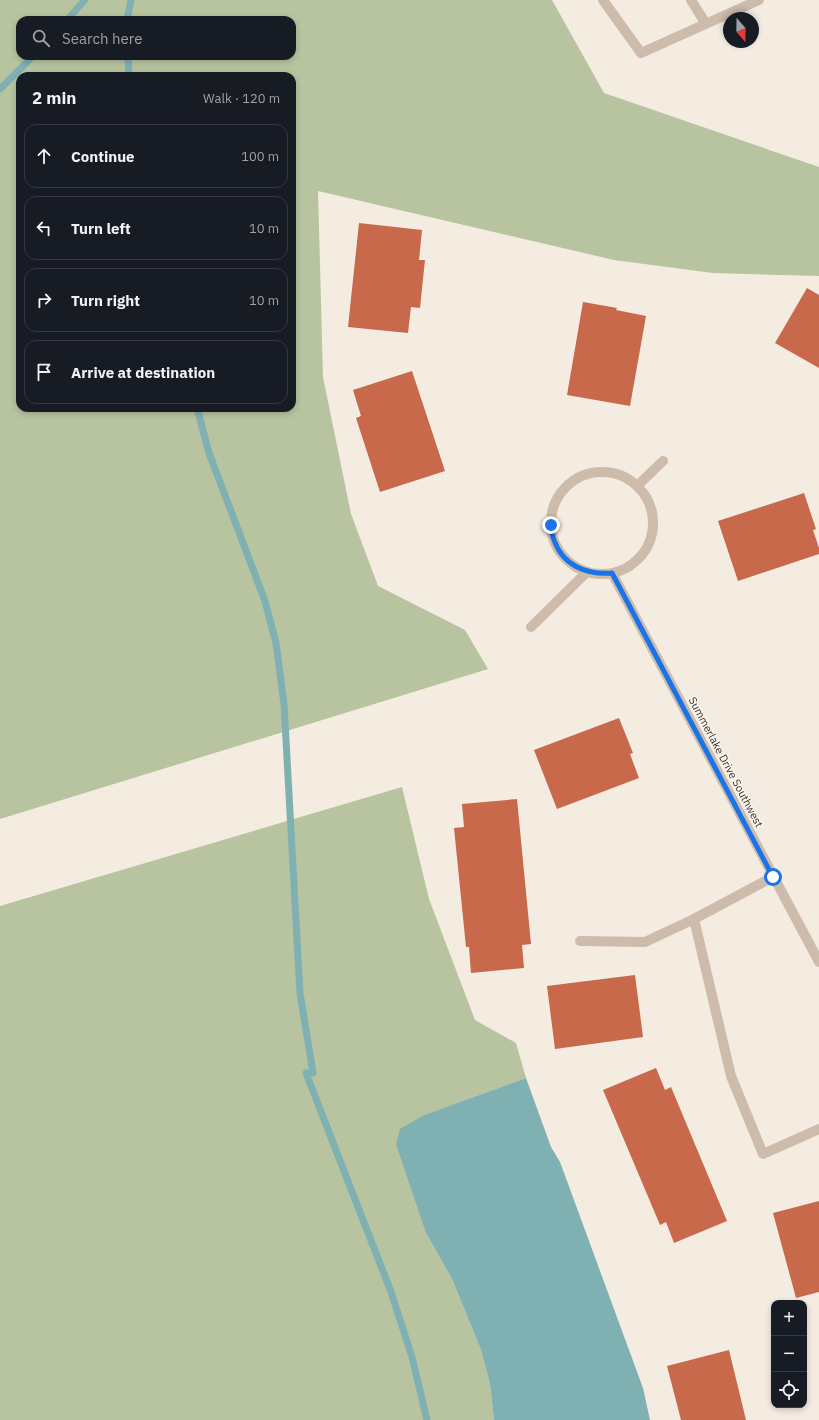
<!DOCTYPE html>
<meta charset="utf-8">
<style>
:root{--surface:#171b24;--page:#20242c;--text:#f1f3f6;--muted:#9ea1a6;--line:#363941}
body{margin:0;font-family:"IBM Plex Sans",sans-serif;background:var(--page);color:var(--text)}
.controls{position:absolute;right:12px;bottom:12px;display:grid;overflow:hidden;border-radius:8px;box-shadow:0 2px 6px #0003}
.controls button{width:36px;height:36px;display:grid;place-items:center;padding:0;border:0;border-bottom:1px solid var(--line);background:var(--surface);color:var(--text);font:20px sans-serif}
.compass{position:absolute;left:723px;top:12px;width:36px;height:36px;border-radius:50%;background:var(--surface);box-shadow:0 2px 6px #0003;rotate:160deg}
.stop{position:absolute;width:12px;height:12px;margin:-9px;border:3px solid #1a73e8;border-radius:50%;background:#fff}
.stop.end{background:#1a73e8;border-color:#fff;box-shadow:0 1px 4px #0008}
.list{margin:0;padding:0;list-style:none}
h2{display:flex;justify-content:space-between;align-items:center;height:52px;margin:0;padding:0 16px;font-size:17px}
h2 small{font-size:13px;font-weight:400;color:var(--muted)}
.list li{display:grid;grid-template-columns:26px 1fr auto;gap:12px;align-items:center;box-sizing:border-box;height:64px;margin:0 8px 8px;padding:0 8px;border:1px solid var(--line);border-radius:12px}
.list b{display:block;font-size:15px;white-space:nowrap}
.list em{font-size:13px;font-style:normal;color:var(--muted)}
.icon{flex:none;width:22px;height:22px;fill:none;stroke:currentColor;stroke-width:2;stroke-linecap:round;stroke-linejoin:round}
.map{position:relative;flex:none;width:819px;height:1420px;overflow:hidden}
.search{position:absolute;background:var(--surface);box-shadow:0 2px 6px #0003;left:16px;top:16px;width:280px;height:44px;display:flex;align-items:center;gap:10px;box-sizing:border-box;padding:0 14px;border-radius:12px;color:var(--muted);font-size:15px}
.panel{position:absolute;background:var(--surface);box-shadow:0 2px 6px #0003;left:16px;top:72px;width:280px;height:340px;border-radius:12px}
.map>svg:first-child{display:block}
</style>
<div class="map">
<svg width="819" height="1420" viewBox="0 0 819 1420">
<rect width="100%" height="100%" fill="#f4ebe1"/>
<path fill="#b8c4a0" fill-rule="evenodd" d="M0,0H552L604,93L819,167V276L713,273L614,260L318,191L323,377L351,514L378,586L465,630L488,669L0,819ZM20,20H292V56H20ZM20,76H292V408H20Z
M402,787L429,899L475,1020L516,1043L526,1078L424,1115L426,1233L452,1279L481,1350L490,1384L494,1420H0V906Z"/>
<path fill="#7fb0b2" d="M526,1078L551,1147L560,1162L643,1388L650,1420H494L490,1384L481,1350L452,1279L426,1233L396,1144L400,1129L424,1115Z"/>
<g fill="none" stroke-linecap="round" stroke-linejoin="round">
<path stroke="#7fb0b2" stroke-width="7" d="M67,20L85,0
M127,20L131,0
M128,56L129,76
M0,89L33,56
M197,408L209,453L265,601L276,643L284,704L300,993L313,1073H306L391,1292L412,1357L427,1420"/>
</g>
<path fill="#c8694b" d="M359,223L422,230L419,260H425L420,308L411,307L408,333L348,327Z
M807,288L819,295V368L775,343Z
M583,302L617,308L616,310L646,316L630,406L567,395Z
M412,371L445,471L380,492L356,418L361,416L353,390Z
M804,493L816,529L813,530L819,548V554L738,581L718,521Z
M619,718L633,753L630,754L639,778L557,809L534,750Z
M517,799L531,944L522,945L524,968L471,973L469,947H466L454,828L464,827L462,804Z
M635,975L643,1037L555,1049L547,986Z
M656,1068L665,1090L671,1087L727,1221L674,1243L666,1222L660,1225L603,1090Z
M819,1201V1292L796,1298L773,1213Z
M729,1350L746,1420H681L667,1366Z"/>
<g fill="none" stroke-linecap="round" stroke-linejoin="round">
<path stroke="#cdbbac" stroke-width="10" d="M603,0L641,53L759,0
M691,0L706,24
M551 523a51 51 0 1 1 102 0a51 51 0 1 1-102 0Z
M637,486L663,461
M612,573L819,962
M531,627L587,572
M773,877L694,919L731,1076L763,1154L819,1129
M580,941L645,942L694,919"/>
</g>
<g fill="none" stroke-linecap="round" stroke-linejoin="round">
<path stroke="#1a73e8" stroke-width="5" d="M551,525C552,530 552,536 554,540C563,566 587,575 612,573L773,877"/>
</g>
<g text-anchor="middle" stroke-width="3" stroke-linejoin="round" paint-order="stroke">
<g font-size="11" fill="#3b302b" stroke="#fbf5ee">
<text transform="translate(726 762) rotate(62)" y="4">Summerlake Drive Southwest</text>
</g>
</g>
</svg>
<div class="controls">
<button>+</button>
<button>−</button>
<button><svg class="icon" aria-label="locate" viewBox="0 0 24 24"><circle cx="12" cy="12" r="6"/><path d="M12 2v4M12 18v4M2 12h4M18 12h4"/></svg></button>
</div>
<svg class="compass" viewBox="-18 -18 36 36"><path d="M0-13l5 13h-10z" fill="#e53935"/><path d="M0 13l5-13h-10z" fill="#9ea1a6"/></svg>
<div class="stop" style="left:773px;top:877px"></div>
<div class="stop end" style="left:551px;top:525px"></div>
<div class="search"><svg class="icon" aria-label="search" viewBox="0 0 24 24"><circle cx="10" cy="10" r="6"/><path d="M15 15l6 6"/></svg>Search here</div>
<section class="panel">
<h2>2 min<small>Walk · 120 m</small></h2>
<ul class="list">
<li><svg class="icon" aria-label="ahead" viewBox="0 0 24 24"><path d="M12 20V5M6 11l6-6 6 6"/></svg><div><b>Continue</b></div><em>100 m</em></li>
<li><svg class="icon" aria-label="left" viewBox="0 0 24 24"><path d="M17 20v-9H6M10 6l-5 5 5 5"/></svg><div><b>Turn left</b></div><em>10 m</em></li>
<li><svg class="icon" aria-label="right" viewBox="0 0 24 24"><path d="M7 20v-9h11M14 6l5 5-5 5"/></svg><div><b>Turn right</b></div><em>10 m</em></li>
<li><svg class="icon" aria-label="arrive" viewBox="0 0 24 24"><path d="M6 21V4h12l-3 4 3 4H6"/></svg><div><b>Arrive at destination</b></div></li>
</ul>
</section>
</div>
